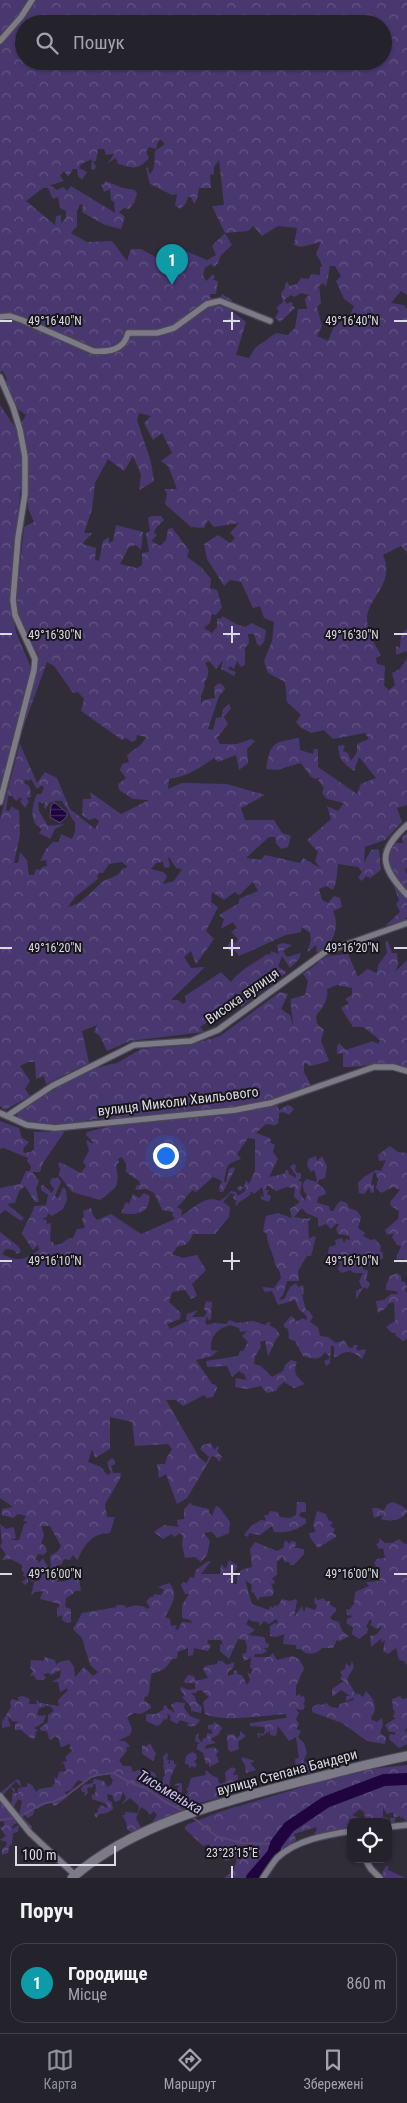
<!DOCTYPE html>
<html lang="uk">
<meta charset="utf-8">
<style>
:root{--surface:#24222b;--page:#302f37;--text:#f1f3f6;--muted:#a3a4a9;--line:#413f47;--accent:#8c9099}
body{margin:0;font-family:"Roboto Condensed",sans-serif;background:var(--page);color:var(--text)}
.controls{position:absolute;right:15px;bottom:15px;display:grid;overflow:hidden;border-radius:10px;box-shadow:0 1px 4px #0004}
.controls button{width:45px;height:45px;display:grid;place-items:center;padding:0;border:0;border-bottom:1px solid var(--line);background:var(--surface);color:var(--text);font:25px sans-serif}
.scale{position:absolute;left:15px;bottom:12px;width:101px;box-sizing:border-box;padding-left:5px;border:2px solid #dbdae2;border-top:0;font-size:14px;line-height:18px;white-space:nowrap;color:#dbdae2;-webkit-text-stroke:4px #18161c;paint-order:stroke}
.you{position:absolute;left:165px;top:1155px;width:18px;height:18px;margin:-12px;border:4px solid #fff;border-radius:50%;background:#1a73e8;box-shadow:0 0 0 8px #1a73e833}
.badge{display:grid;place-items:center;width:32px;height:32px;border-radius:50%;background:var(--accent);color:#fff;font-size:16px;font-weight:700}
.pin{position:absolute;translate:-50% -41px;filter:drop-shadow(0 1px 2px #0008)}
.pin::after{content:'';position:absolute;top:26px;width:18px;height:15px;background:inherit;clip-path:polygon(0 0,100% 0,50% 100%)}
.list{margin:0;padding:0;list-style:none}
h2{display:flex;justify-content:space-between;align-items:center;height:65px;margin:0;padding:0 20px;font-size:21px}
h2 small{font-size:16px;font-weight:400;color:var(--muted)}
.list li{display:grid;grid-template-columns:32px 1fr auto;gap:15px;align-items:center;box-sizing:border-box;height:80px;margin:0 10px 10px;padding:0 10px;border:1px solid var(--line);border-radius:15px}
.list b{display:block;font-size:19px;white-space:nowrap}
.list p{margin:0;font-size:16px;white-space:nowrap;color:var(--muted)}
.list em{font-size:16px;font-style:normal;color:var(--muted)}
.icon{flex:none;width:28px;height:28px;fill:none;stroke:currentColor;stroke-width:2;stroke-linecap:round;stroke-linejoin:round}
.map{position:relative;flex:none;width:407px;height:1878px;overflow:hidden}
.search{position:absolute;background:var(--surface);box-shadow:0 1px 4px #0004;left:15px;right:15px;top:15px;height:55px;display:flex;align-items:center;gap:12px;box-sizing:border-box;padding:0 18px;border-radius:28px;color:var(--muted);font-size:19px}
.sheet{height:155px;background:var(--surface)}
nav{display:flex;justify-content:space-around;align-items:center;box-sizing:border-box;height:70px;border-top:1px solid var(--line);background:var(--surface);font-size:14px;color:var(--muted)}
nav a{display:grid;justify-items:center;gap:2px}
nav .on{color:var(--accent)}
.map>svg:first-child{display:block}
</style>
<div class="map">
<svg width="407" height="1878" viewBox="0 0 407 1878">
<defs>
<pattern id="forest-crowns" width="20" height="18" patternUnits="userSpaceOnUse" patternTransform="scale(1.25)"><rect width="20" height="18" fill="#49386f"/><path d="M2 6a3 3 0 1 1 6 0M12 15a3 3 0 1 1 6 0" fill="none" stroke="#635483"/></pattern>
<pattern id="water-rules" width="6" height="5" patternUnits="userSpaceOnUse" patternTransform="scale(1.25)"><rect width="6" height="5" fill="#1f0440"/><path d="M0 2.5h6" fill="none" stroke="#3f285b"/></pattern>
</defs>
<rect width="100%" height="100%" fill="#302d39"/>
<path fill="url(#forest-crowns)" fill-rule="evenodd" d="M0,0H407V295L401,291L391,303L404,305L407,309V553L401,546L383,555C396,583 367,599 367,618C367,632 374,643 381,655L376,658L377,664L385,666L384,686L389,690L395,685L392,673L400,669L407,658V805L397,808L402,822L385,840L365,847L364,863L371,850L379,849L381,870L370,878L366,876L362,881L358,878L362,872L358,867L338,864L336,882L333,890L326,886L319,889L322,900L328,903L334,896L340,898L342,907L333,911C342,931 328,946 320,961L327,956L348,954L358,977L367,969L377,973L378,965L387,953L385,942L388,941L392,953H397L398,965L395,972L407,960V1068C385,1058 365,1068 343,1067V1053L337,1054V1047L339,1043L346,1050L373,1041L378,1044L380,1040L363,1027H353L341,1008L349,1003L345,999L352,995V988L337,985L327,989C329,1000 322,1008 316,1016L317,1024L324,1030L321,1041L329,1061L311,1066L304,1063V1072L312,1087L264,1103L261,1109L277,1105L279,1110L288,1105L291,1106L294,1109L289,1115L283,1112L279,1113V1119L276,1120L279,1121C276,1128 272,1124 266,1124L256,1133L270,1138L271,1141L269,1142L275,1145L273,1152L278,1159L269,1177L284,1174L286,1170H288L289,1174L296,1178V1175L290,1167L293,1164L296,1165L295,1170L297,1173H301V1178L298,1181L302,1182L300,1193L305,1201L307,1195C302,1189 301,1183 307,1179L316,1182L317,1180L314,1170L311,1172L307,1165L308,1159L316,1156L317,1161L322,1156L327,1166L325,1178L319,1180L317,1183L325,1190L326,1194L318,1197L317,1203L329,1206L330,1211H333L338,1203L341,1201L347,1203L349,1208L357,1211L361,1217L358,1228L365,1233L363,1236L371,1240L375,1239L381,1246L380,1251L383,1253V1259L377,1260L376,1264L369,1266L367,1258L370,1253L367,1254L359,1261L361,1265H364L363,1269L368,1271L366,1280L369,1282L370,1285L367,1289L364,1287L356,1299V1291L362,1288L359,1281L363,1273H354L350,1270L342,1273L338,1269L340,1263H337V1266L331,1267L327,1259L329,1247L336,1245L335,1240L342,1238L344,1243L346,1239L350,1240L349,1236L338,1234L336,1229L339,1224H336L331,1229L326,1224L318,1227V1218L306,1213L302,1208L294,1217L307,1219L312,1217L308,1222L309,1239L313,1236L316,1237L311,1256H307L298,1271L299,1281H287L283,1295L279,1299L280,1300L286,1298L285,1297L290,1287L296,1283L298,1287L303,1285L304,1294L302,1295L306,1310L309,1311L313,1317L310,1322L318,1327L320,1336L328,1337L336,1343L344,1340L348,1347L352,1348L354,1345H358L356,1349L358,1351L365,1349L366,1351L362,1359C354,1351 345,1349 337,1357H334V1347L331,1345L330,1363L326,1366L324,1361L329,1359V1356L325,1352C319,1361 314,1359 303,1356L295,1341L289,1339L288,1329L284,1327V1324L291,1316L295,1319V1322L303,1318L305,1320L307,1319C307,1315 302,1311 299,1310L295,1300L278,1305L272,1291L265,1292L262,1287L274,1288L281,1278L279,1270L275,1265C275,1255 266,1244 267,1234L263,1231L266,1216L278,1213L292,1218L290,1209L300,1202L294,1197L295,1187L292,1188L287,1187L276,1191L267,1185L265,1190H269L267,1194L271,1196L269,1202L261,1199V1194L262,1197L264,1196L262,1187L254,1194L251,1191L250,1195L238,1203L237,1206L235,1204L237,1201L233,1198L234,1194L231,1193L223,1202L230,1207L229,1217L215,1234H193L190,1240L185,1245L178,1246L172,1254L183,1258L197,1255L206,1270L192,1284L197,1296L191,1299L185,1290L172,1292L169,1302L181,1313L180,1319L167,1324L170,1329L189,1320H186L187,1314L198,1310L192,1317H204L207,1312L204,1309L206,1301L212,1302L211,1319L208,1320L207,1316L205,1322L207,1325L215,1323L226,1324L230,1320L237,1323L254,1321L265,1325L268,1322L271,1323L269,1325L276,1329L280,1335L276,1339L268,1357L265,1340L260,1342L261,1347L255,1356L254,1364L261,1366L272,1377L283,1371L285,1365L291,1360L297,1362C292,1373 297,1377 305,1384L294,1388L284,1382L279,1386L276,1391L267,1393L261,1386L247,1389L235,1387L236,1378L246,1380L245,1375L239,1371L232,1377L227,1366L207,1367L206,1361L238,1356L240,1351H243L248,1342L242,1336L247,1331L252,1330L240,1332L239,1328L230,1325C217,1329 210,1336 211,1350L218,1351L212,1356L196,1360L212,1384L216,1385L217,1388L213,1397L207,1398L204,1395L183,1406L176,1400H166L199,1457L206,1463L209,1457L200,1449L203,1445L211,1443L214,1450L218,1446L219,1448L217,1451L222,1457L219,1462L216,1457L212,1456L187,1498L177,1504L166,1474L159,1478L157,1464H165L167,1457L172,1449L168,1444L135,1446L132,1422L110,1417V1449L95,1458L92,1449L88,1462L101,1467L107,1475L111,1473L107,1462L112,1458L115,1461V1464L111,1466L113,1473H121L120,1479L105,1504L107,1517H115L110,1533C91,1533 85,1545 77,1560L73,1555L70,1560L64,1559L61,1565H58L55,1574H59L61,1568L66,1571L58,1577L57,1582L66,1581L67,1579L73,1578L76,1571L78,1572L81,1591H75L73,1594L66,1598L65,1607L71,1609V1622L67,1623L62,1620V1615L57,1617V1608L59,1607L60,1604L40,1599L43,1591L35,1592L31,1596L34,1582L40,1580L42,1575L38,1574L32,1582L28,1577V1582L25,1585L22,1582L27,1578L22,1575L25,1574L22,1570V1565L11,1559L2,1560L6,1555L0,1546L2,1543L0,1524L6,1529L14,1527L16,1538L11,1540H19L24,1524L28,1522L23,1521L26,1516L18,1514L13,1518L2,1515V1509L13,1507L0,1498V1232L18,1246L21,1251L17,1254L14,1250L6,1249L2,1254C18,1263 25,1259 39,1250L38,1245L33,1250L22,1234C25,1223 32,1217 34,1206L46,1205L48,1195L41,1190V1186L43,1185L52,1193L54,1189L50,1183L51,1179L58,1177L61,1182L55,1196L58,1199L63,1187L66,1190L67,1200L63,1209L52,1216L48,1213L47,1217L42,1219L47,1220V1224L51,1223L50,1241L53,1242L54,1245L61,1244L69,1238H73L77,1229L85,1228L82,1219L84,1216L83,1211L91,1208L93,1215L97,1220L111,1214L141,1234L175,1219L172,1215L173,1212L162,1210L154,1193L146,1189L135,1190L137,1185H140L139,1181L126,1172V1164L122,1157L118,1159L119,1162L116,1165C120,1187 117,1187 100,1200L72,1192L59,1175L60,1169L58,1164L60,1162L81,1173L86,1166L83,1162L89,1150L86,1141L88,1140L91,1144L93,1142L86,1135L87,1132L106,1127L102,1118C73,1123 45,1131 17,1118V1113L55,1089L95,1068L117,1063L141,1049L190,1045L220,1036L280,992L288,994L281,1009L290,1015L293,1026C293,1016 290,1008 291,999L305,995L308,981L303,974L318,963L316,945L307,953L311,940L310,933L302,927L301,932L286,935L239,956L234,949L231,952L227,947L232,939L235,944L238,939L231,932L237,928L233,922L221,929L224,919L219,915L239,903V899L258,891L253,882L239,895L235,892L224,900L212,892L211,902L218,907L206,931L214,939L196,964L191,951L184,957L191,968L205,967L171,1000H178L183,1004L186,1002L185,996L221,972L231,982C241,969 254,964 267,954L270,955L271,951L279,954L277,945L283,943L292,945L283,951L287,957L301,953L299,959L290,968L282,956L278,967L287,972L241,1007L243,994H234L232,1003L214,1021L215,1017L200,1027L204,1032L130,1041L107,1051L100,1036L94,1032L97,1025L82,1031L89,1063L46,1084L44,1076L36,1079L35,1062H28L20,1066L30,1081L25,1089L30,1096L5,1110L0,1106V819L20,744L37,783L45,772L57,778L70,809L95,829L99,821L95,818L89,820L82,815L83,799H91L90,792L121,814L149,800L133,799L119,790L118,784L126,778L120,770L122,764L129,762L127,756C134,747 139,750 146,737L137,735L136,740L132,742L126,738L122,740L81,711L84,699L78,692L73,693L54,666L47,662L23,728L38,655L15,615L24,527L34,522L28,508L29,469L22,422L26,415L18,409L6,383L7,379L3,371L0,372ZM24,24H383V61H24ZM160,139L165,144L155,151C154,159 156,171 149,174L148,167L146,168L150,184L172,195L177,194L175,205L180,209L186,203L188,197H191L194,204L197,199L199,188H211L210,175L214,174V167L219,160L224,205L212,206L225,233L212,246L216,255L207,260L174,246L159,259L141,249H131L127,261L112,241L87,242L71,233L77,226V210L80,204L83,205L82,212L105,225L121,229L125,217L119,212L124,208L129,209L134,203L137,194L135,190L123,188L105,181L104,185L101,183L104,192L110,189L111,200L114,202L115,213L71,186L67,191L63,187L57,190L50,185L64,181L60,176L64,171L68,177L73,169H77L78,176L82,180L87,172L79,168L81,164L92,159L91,169L94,170L96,167L93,161H96L98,149H104L106,155L114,154L108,163L116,158L118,164C134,168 137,171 149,158L146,152L149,147L156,149L157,144ZM43,188H48L53,199L58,197L60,208L66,211V218L61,223V215L56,216L55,225L26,201ZM253,226L262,236L278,226L297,228L294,245L301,247L321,242L316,254L323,266L320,267V275L311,274L309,279L301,278L297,284L290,286L287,282L285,284V288L281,293L283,302L276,308L279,311L275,318L280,322L295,308L292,305L293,303L290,302L287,304L284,300L291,295L294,297L301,293L309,295L305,299L307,309H298L295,328L288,335L276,333L255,348L249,358L236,355L246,322L233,312L232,300L222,294L218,302L215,298H210V294H216L218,281L213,280L215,277L212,274L210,278L206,281L203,275L205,268L211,264L214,267L218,263L221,255L232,245L225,233L248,231ZM330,266H335L341,276L336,281L344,299L354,306L349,317L334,326L328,341L317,336L322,326L317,307L321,303L319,286L323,283L326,287ZM139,413L151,416L144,423L153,440L162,433L172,453L161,461L168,466L177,489H165L167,494L165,504L191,527L204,528L208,520L214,527L239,523L230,533L235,538L230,543L218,535L204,544L207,559L224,586L230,580L241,582L253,608L260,606L264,618L274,622L272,641L264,661L268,673L285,682L287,702L301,715L296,722L300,727L311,733L324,730L333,739L365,733L369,739L357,744V752L351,761L348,753L343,751L345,745L338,746C340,761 342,762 354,771L359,757L376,778L361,784L357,794L318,767V749H314L313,754L300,750L299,738C273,743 271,741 266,769L276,770L301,763L311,777L316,779L321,777L318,780L324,788L322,793L327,799L344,803L338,811L327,806L331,819L307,840L318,852L315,861L320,868L303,858L300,863L265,855L261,860L246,858L269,837H275L276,843L281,849L288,847L291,836L282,833L274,820H245L241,808L265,795L227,784L182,783L168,789L169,779C186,777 200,768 214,758L218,762L236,755L239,770L248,763L247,749L255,741L251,739L237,744H220L217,738L228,724L224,717L231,708L229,704L223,709L222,717L216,718L213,730L208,729L219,696L225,689L224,686L219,683L214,687L215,698L204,700L201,704V696L205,686L204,683C209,676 210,670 205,663L209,661L216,669L223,660L221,669L234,676L236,672L228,669L230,666L234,669L237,661L241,667L245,665V648L249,643L248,634H254L257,644L260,646L264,642L266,630L251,623L246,627L238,625L222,616L221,619L217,618V627L212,633L204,628L210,623L212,614L216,615L222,607L217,590L210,588L211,579L201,567L187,557L189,550L172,528L168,529L166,540L160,546L151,541L157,535L154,533L156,528L164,520L161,516H152L148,518L150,531L146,533L149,552L142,553V565L137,568L120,564L129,547L136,545L141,550L143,532L116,525L113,541L109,543V537L103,541L99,561L95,560L96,548L82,544L92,533H84L92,509L95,483L108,459L124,471L133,456L141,475L139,490L154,481L151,462L137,420ZM25,779L28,781L31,779L37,789L42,785L44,788L41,794H37C32,805 28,823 42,829L39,833L50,839L55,829L65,824L48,826L39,811L38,802L42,803L45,802L44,808L46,809C48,801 55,800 62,801C68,808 69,816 75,822V832L72,839L61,834L59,842H53L46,849L40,861L46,860L47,866L42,867L40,870L36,869L34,875H29L27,860L20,852L18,863H14L20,835L19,810L15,809L12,806L9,811L6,810L8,796H12L16,801L21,797L22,799L20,801L25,808L29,801L26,798L31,797C30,790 32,786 24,783ZM169,857L176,868L182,869L174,881L163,884L167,876L163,872L151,869L156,863L163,862L164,867L168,868L170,866L168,858ZM122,862L128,867L122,869C118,879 106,877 100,884C91,892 80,905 68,907L75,897L98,879L97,875L99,873H103L109,864ZM248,1138L255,1139V1171L249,1184L246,1180L244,1187L238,1186L237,1189L240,1191L246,1186L245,1191L238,1196L236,1192L231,1191L228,1195L220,1201C205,1194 193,1209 181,1216L182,1210L177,1207C184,1202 186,1195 193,1190L196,1192L213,1177L222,1181L219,1188L220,1192H223L235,1169L234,1167L229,1169L226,1183L224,1181C228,1165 224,1165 241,1159L237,1154ZM41,1526H50L61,1546L58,1551L50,1556L51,1567H48L43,1558L39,1563L38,1560H35L38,1554L44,1555L47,1551L46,1547L41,1543L44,1535Z
M0,405L19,433L24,458L12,568L11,608L16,632L31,668L0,787Z
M407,629V653L406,651L396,655V646L400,648L401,634Z
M407,833V867L405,871L407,874V917L405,920L385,926L400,912L396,904L399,900C392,881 385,863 393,843H403L402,837Z
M0,1121L19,1128L22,1138L29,1142L23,1149L24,1153L31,1152L34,1149V1132L65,1131L43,1163L40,1172H32L39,1181L36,1189L39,1202H35L25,1186L19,1191L15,1203L7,1204L24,1218L21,1221L5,1210L0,1214V1188L20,1184L26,1171H30L31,1166L27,1161L28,1158L4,1148L0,1149Z
M390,1146L398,1152L407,1153V1264L402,1258L401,1260L396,1259L401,1246L397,1245L392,1237L394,1233L387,1235L385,1230L398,1219L399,1211L391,1206L390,1202L400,1190L393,1187L381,1193L376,1188L378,1179L375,1172L373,1174L371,1186L374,1184V1192L371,1193L369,1188L364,1194L359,1193L358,1183L364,1177L376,1170L381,1171L386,1160L379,1161L378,1155Z
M144,1193L150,1196C149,1199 149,1202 148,1205C145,1215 130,1215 121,1213L126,1202L129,1204L133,1194L139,1198Z
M397,1273L401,1276V1281L405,1282L407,1287L405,1291L407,1293V1339L403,1341L395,1335L396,1333H392L386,1327L395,1321L394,1302L388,1304L386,1308L378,1313L376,1301L384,1300L391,1294H398L396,1291L386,1290V1285L390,1276Z
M297,1502H304L306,1504V1511L300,1513L299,1516L306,1519V1523C296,1531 286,1533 274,1532L272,1526L260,1535L249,1533L248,1537L244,1535L251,1526L261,1520L266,1521L264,1515H268L270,1511L277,1512L280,1517L290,1518L296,1515Z
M393,1502L404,1507L407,1511C403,1521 390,1522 381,1519L383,1515L374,1518L372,1508H378L383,1511L384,1509L386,1508V1505Z
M190,1503L192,1505L209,1509V1513L212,1516L216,1506L219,1507L230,1522L229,1533L217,1538L212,1532L204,1533L210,1541L207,1555L201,1562L195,1557L185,1558L182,1545L183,1536L180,1533L174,1537L172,1534L163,1539L154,1532L164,1525L178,1527L177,1520L184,1519V1509Z
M317,1511L326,1514L329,1521L333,1522L330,1526L335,1529L333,1533L337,1536L318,1548L311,1539L309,1533L316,1532L313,1526Z
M379,1538L385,1543H392L399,1539L403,1543L407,1544V1665L404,1661L399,1660L396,1648L388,1654L383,1651L385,1640L381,1643L382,1638L371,1647L370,1636L376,1635L383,1626L377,1629L370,1625L372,1621L370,1619L366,1627L368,1628L367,1633L359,1639L352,1634L353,1627L346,1623L347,1619L353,1616L347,1615L346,1609L349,1610L354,1604L355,1592L369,1586L366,1582L380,1581L377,1573V1568L374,1563L377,1559L385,1558L383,1548L379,1549L376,1544L379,1543Z
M285,1540L290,1544L291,1541L296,1542L295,1548L304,1549V1554L294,1565H289L290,1562H285L282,1556L280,1560L277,1561V1575L272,1578L275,1582L274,1584L271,1583L274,1592L272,1596L260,1597L258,1601L254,1593L251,1592L252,1585L245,1580L252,1604L269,1610L270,1606L273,1608L275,1605L278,1606L282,1599L290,1601L296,1599L297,1601L294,1617L302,1606L304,1612L306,1607L315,1610L317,1606L314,1602L315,1597L318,1600L324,1598L325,1601H330V1605L336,1608V1611L330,1617L332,1620L339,1622L342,1631L349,1636L340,1641L337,1640L333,1648H322C317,1654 312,1654 305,1653L301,1649H296V1645L283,1644L284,1634L277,1637L270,1636V1626L275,1623L277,1624L278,1621L276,1619L269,1624L264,1621L260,1626L259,1622L251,1621L249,1619L246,1624L255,1630L248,1635L264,1637L266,1643L269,1644L268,1648H264L267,1651L262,1654H255L254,1657H269L273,1653L277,1660L292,1656L299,1659L304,1668L296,1686V1696L300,1694L301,1697L304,1696L305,1701L303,1704L305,1706L303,1710L296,1709L299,1713L296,1719L299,1724L296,1729L301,1731L298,1737L304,1743L307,1753L303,1761L311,1766L312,1772L304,1775L296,1768L295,1759L299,1758L296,1737L289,1741L278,1726L276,1736L270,1735V1731L262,1736L260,1734L259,1738L257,1733L264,1734L265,1727L250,1726V1723L286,1718V1714C264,1715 225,1723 205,1714L203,1702L209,1697L201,1690L197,1691L196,1693H191L195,1697L196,1702L202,1707L201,1713L191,1711V1707L182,1697L185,1696L180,1689L181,1687L189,1690L195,1689V1683H185L184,1681L188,1675L194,1676L195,1681L208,1678L203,1669L205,1666L217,1664L218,1661H222L227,1665L234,1662V1667L228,1672V1676L234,1674V1671L237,1670V1674L242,1675L247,1685L250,1680L247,1672L250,1674L253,1670L250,1667L251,1659L250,1656L249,1659L244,1661L242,1654L246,1653L247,1646L245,1640L238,1639L229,1659L220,1651V1644L223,1645L221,1640H208L207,1643L211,1645L208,1651L194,1648L193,1655L188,1656V1648L177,1652L178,1655L176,1659H172C168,1666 161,1673 152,1673C149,1681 151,1691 147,1697L145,1696L144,1701L150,1704L151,1708L141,1714L134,1713L127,1717L132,1729L130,1735L118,1741H125L130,1746L126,1748L127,1751L119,1760L123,1766H131L133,1772C141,1768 149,1769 156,1774L155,1781L159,1782V1786L161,1787L163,1783V1777L165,1775L164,1768H166L162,1767L164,1765L163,1757L167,1752L168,1757L166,1759L169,1760L168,1763L170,1764V1760L174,1761V1764H177C170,1775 166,1787 174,1797L179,1785L175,1786V1784L182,1783V1798H184L188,1792L186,1788H188L191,1778L206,1775L205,1771H207L213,1776L218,1778L219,1783L221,1784L226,1781L225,1772L232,1767L236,1769L233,1775H238V1779L233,1782L232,1794L196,1804L151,1824L157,1815L154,1811L150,1815L146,1810L141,1807L136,1818L141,1828L132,1833L127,1829L126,1822L122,1815H125V1812L138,1813L139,1806L130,1798L121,1805L126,1798L123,1792L120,1800L115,1802L112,1795L107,1794L108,1800L112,1802L113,1809L107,1813L99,1814L96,1818L94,1814L99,1811L97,1810L101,1805L107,1808V1804L92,1799V1795L95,1794L96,1786L95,1784H93V1787L87,1788L88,1793L84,1797L85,1792H82L81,1788L84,1785L93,1783L94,1779L104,1781L107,1787L111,1785L113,1780L110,1776L112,1773C100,1773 93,1774 85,1782L78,1780L71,1790L65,1792L66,1798L55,1806L52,1804L53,1800L37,1809L35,1808L33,1815L28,1818L22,1813L23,1817L32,1827L30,1830L19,1815L22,1801L18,1799L13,1808L8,1802H12V1793H14L11,1787L15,1789V1793H18V1788L22,1789L16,1781L4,1794L6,1802L4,1806L18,1822L11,1827L14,1829L16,1826H19L18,1832L13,1833L12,1844L9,1846L8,1853L2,1855V1849L6,1846L7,1842L0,1840L6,1836L0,1828L4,1826V1822H7L0,1821V1793L17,1779L20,1781L21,1787H27L28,1783L33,1786L36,1792L39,1789L52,1787L55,1783L54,1777L57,1779L59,1772L66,1771L64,1763L61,1764L63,1762L67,1761L65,1757L73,1750L70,1749V1743L63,1747L60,1746L59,1739L55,1736L51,1740L49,1739L47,1731H41L40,1728L48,1722V1715L54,1711L51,1707L45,1705V1707L39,1708L37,1714L40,1716L46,1715L43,1723L34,1728L39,1731H36L35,1738L32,1739L21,1730H15V1724L19,1722L12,1721L9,1716L8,1720L11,1726L2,1728V1722L11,1707L10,1702L12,1699L19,1701L18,1697L23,1696L30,1699L29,1704H37L36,1699L40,1703L59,1706L58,1700L68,1690L67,1688L60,1692L58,1682H52L60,1677L61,1670L51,1675L49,1673L43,1674L46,1678L43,1680H37L33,1675L30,1676L33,1671L30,1668L31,1660L43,1661L45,1657L55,1660L56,1665L59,1662L69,1660L74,1667L75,1677L84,1667L93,1676L98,1672L90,1665L82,1638L73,1629L82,1613L117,1607L116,1605H124L126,1608C133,1605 142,1604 148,1609L150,1607L146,1602L151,1596L152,1598L154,1594L161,1595L164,1590L158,1587L169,1583C180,1595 171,1605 165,1617L170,1619L171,1626L177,1625L175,1629L178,1630L182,1622L192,1623L191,1620L182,1618V1605L189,1594H185L181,1585L183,1582L187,1583L190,1577L194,1578L196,1570L208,1561H211L201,1574H220L221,1564L226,1569L229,1560L238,1566L234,1572L233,1584H237V1577L241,1570L252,1567L250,1549L255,1542L277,1551L283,1548Z
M352,1661L354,1667L347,1679L356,1695L357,1693L363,1697L366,1691C373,1698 379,1708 371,1717L372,1720L377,1722L382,1718L383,1725L380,1733L386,1737L385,1744L367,1741L342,1723L312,1712V1707L318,1704L322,1705L326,1703L331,1707L338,1708L340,1704L354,1700L353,1698L346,1701V1696H350L341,1690L332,1697V1689L344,1681L340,1679L342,1675L340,1672L345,1669L346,1663L350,1667Z
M400,1696L402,1699L407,1698V1727L404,1732L407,1731V1744L399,1748L389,1739L390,1734L395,1735V1732H389L385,1725L396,1718L393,1717L395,1712L393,1709L392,1699Z
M176,1702L185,1703L184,1708L190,1716L200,1720C197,1726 193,1727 187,1726L189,1723L180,1720L177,1724L170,1720L171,1717L167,1713L168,1717L166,1720L164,1719L161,1724L157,1726L146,1721V1714H156L164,1709L163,1706H167V1708L175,1713L171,1705Z
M214,1721L222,1728L218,1735L210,1739L216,1743L206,1745L205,1749L214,1747L219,1751L216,1754L219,1762L209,1767V1763L206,1764L203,1753L197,1749V1745L200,1743L195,1741L196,1735L199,1733L198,1738L202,1743L203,1739L207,1737V1733L212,1734V1730L208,1729V1725L214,1724Z
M240,1731L246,1736L238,1742L239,1749L231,1752L228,1750L227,1735L233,1734L237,1738L240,1735Z
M150,1743L156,1754L153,1761L142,1754V1745H144L146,1747Z
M192,1752L196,1754L197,1758L194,1762L197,1764L195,1768L192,1766L189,1769V1765L185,1764L186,1756Z
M243,1757L254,1761L250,1763L256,1770L246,1773L245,1765L241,1759Z
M407,1765V1822L402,1817L400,1818V1816L396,1817L394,1823H391L390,1818H394L393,1812L387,1814L383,1808V1817L387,1818L390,1824L388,1822H360V1819L367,1817L364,1816V1812L360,1809L352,1815L360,1818L349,1819L351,1830L318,1834H314L317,1830L316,1827L294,1834L296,1840L291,1846L278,1853L259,1878H224L234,1870L237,1857L225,1861L222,1854L214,1852L209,1844L203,1846L185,1829L186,1825L222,1811L360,1770Z
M279,1769L290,1772V1778L280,1780L273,1773L276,1770Z
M386,1866H388V1870L406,1878H380Z"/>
<path fill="url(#water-rules)" stroke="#574471" d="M54,802L67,813V816L60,823L50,817L51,806Z"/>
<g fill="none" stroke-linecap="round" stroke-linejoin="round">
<path stroke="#574471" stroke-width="2" d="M191,1816L216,1836L242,1843L276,1844
M19,1817L42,1804L55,1801L66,1796L91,1777L98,1775L113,1773L133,1784L146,1788L164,1801L185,1812
M0,1820L15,1818"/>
<path stroke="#1f0440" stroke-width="12" d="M252,1878L273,1854L276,1844L289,1827L326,1802L384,1780L407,1779"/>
<g stroke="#4b4852" stroke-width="8">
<path id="minor" d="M0,41L21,17L32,0
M0,317L10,316L22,320L93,351C108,352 124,351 128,333H157L174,328L207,304L220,301L270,321
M0,377L13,407L20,430L25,457V494L18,538L13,600L15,615L35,659L34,670L0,802
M407,825C377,852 380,866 407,895
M0,1113L27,1125L55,1128L235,1110L271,1103L374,1067H393L407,1071
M7,1116L52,1086L134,1045L191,1041L218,1030L325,952L407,923
M0,1796L30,1833L75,1875
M388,1827L407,1825
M365,1859L371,1869L380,1878
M263,1878C267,1872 272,1864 277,1858C296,1840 326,1835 351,1831"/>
</g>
<g stroke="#4b4852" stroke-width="11">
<path id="secondary" d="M72,1878C131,1825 224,1801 299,1782C335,1773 371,1763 407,1756"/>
</g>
<use href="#minor" stroke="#7d7a88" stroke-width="5.5"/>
<use href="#secondary" stroke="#7d7a88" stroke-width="9"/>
</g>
<path fill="none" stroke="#dbdae2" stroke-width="2" d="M232,312V330M0,321H12M223,321H240M394,321H407M232,626V643M0,634H12M223,634H240M394,634H407M232,939V956M0,948H12M223,948H240M394,948H407M232,1252V1270M0,1261H12M223,1261H240M394,1261H407M232,1565V1583M0,1574H12M223,1574H240M394,1574H407M232,1866V1878"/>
<g text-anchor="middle" stroke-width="4" stroke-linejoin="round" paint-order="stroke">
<g font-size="14" fill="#dbdae2" stroke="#18161c">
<text transform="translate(242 996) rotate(-35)" y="5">Висока вулиця</text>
<text transform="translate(178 1101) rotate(-7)" y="5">вулиця Миколи Хвильового</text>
<text transform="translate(287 1772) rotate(-15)" y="5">вулиця Степана Бандери</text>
</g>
<g font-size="15" font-style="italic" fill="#cabcf4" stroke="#18161c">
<text transform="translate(170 1792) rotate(30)" y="5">Тисьменька</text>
</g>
</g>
<g font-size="12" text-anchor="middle" fill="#dbdae2" stroke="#18161c" stroke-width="4" stroke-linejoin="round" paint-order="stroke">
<text x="55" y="325">49°16'40"N</text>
<text x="352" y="325">49°16'40"N</text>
<text x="55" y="639">49°16'30"N</text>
<text x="352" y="639">49°16'30"N</text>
<text x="55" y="952">49°16'20"N</text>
<text x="352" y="952">49°16'20"N</text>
<text x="55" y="1265">49°16'10"N</text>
<text x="352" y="1265">49°16'10"N</text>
<text x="55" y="1578">49°16'00"N</text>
<text x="352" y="1578">49°16'00"N</text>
<text x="232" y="1857">23°23'15"E</text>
</g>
</svg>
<div class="controls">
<button><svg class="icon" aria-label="locate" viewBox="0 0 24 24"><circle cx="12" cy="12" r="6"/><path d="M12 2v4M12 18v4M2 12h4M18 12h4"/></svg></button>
</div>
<div class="scale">100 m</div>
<div class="you"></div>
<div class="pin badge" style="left:172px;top:285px;background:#0f9aa8">1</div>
<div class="search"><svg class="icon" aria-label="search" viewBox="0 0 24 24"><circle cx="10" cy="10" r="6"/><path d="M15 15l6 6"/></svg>Пошук</div>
</div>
<section class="sheet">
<h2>Поруч<small></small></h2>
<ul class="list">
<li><span class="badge" style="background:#0f9aa8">1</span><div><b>Городище</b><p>Місце</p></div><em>860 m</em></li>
</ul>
</section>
<nav>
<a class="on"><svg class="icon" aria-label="map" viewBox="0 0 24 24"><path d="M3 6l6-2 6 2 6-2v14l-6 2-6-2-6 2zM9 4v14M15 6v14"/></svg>Карта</a>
<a><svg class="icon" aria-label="directions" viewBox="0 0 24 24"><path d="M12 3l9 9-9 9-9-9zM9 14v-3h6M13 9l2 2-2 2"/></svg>Маршрут</a>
<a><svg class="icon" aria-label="saved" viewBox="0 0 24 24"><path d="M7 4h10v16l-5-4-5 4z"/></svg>Збережені</a>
</nav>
